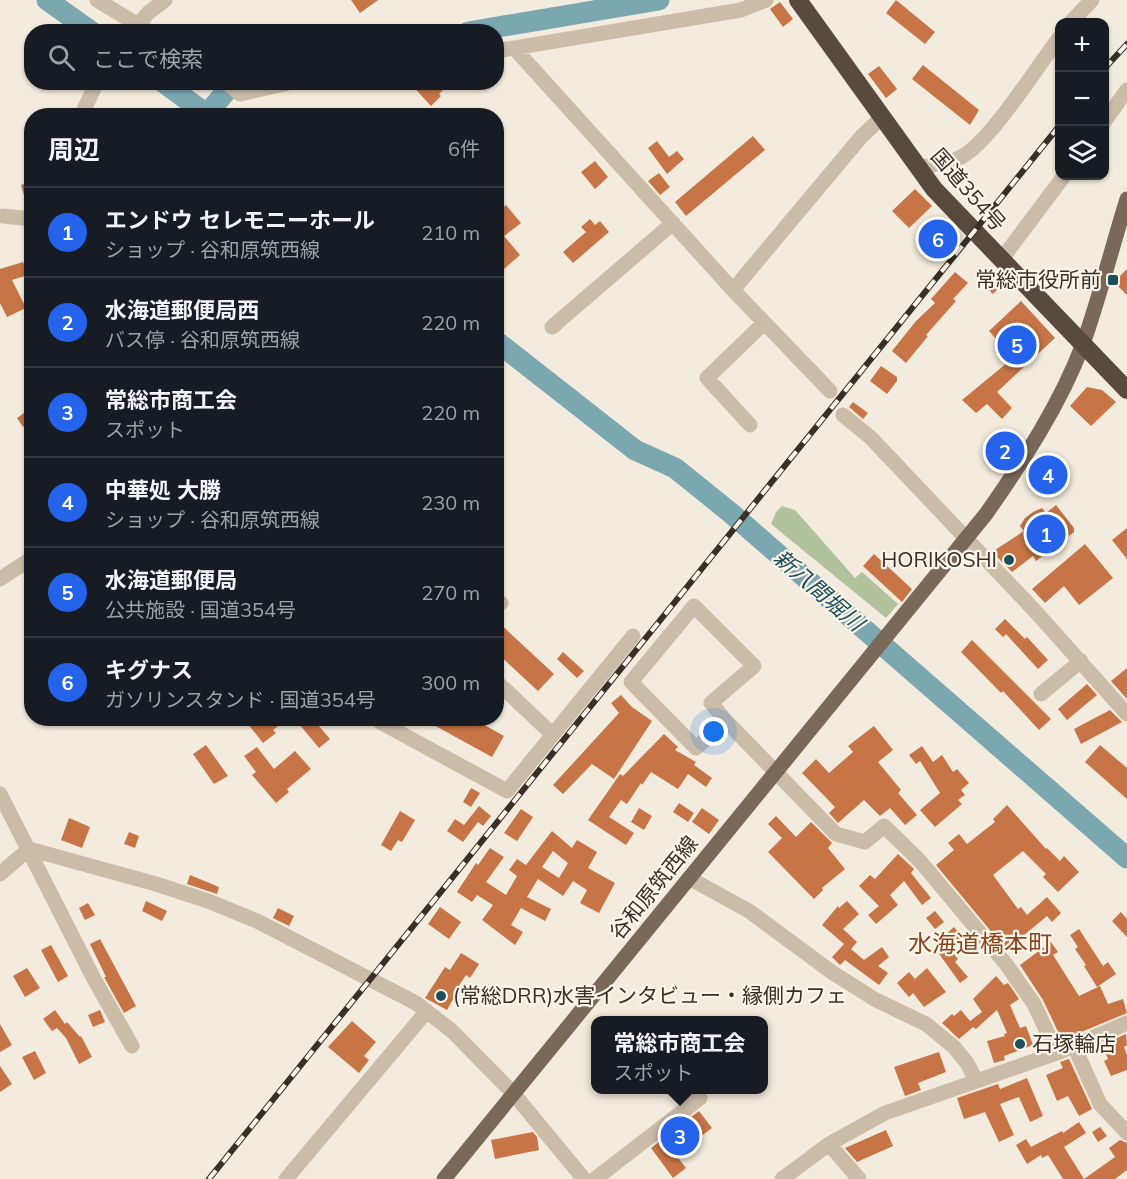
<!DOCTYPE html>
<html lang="ja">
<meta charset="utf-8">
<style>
:root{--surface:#171b24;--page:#20242c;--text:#f1f3f6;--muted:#9ea1a6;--line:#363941;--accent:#2563eb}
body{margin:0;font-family:Mulish,"Noto Sans JP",sans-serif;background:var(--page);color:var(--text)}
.controls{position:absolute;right:18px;top:18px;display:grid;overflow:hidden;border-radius:12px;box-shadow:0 2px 4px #0004}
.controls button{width:54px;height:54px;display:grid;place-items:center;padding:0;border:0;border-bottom:2px solid var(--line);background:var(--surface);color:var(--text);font:30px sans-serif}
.you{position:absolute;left:714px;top:732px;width:21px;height:21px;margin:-15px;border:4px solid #fff;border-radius:50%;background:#1a73e8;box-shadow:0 0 0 9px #1a73e833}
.badge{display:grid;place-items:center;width:39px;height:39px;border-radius:50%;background:var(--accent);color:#fff;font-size:20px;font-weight:700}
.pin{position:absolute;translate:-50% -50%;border:3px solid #fff;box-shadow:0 2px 6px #0006}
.popup{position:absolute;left:591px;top:1016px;width:177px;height:78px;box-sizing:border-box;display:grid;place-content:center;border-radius:12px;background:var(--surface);filter:drop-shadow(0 2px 4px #0005);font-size:20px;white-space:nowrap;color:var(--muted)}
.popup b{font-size:22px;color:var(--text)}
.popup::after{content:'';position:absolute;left:50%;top:100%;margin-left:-12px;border:12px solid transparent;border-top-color:var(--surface)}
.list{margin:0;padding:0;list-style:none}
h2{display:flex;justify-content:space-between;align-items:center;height:78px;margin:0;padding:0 24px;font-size:26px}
h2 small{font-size:20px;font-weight:400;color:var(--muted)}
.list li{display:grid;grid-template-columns:39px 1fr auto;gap:18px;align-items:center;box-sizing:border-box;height:90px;padding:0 24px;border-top:2px solid var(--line)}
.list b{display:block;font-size:22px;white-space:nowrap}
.list p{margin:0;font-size:20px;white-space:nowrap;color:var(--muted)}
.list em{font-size:20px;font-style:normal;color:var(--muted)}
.icon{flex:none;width:33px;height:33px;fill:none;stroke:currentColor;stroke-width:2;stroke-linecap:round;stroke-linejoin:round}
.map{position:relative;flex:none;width:1127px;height:1179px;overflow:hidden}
.search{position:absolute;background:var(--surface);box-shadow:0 2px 4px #0004;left:24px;top:24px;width:480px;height:66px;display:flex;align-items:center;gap:15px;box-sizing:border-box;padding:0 21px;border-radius:24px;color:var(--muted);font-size:22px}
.panel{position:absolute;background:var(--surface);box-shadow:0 2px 4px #0004;left:24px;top:108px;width:480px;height:618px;border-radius:24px}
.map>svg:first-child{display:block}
</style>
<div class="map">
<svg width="1127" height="1179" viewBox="0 0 1127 1179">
<rect width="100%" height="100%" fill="#f3ebdd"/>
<path fill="#b1c29c" d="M782,506L795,510L855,578L862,572L898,604L886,618L771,524L776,512Z"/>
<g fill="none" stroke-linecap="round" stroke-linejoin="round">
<path stroke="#7ba7b0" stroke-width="21" d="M47,0L92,32
M468,32L659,0
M163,82L209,116
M207,114L234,82
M496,341L635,450L675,468L732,514L1127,858"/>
</g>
<path fill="#c77546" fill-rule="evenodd" d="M351,0H378L360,13Z
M896,0L935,32L925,44L886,13Z
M780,2L793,19L783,27L770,9Z
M923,65L979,110L970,125L912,79Z
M879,66L897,89L886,98L868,74Z
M409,82H439L444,89L439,94L441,96L431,106Z
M753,136L765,150L686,216L675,202Z
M657,141L669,157L677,151L684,159L667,174L648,148Z
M595,161L608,177L595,189L581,172Z
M659,173L670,187L660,195L648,181Z
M32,181V209H28L21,185Z
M915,189L932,206L909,228L892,211Z
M506,205L521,223L504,236L520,255L496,276V213Z
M590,219L595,225L600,221L609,232L573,263L563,252L586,232L581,227Z
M23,262L28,275L12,280L26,308L7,317L0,303V269Z
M1127,269V295L1114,282Z
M955,272L968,283L953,299L956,301L926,335L928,336L906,363L892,351L916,321L935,303L931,299Z
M995,273L997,275L999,273L1006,280L993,294L984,285Z
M1021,301L1055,338L997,392L1012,408L1002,419L987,404L976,413L962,400L1013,358L989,331Z
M881,366L897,377V381L887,394L870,381Z
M1087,387L1102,390L1116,402L1091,426L1070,406Z
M853,402L868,413L863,419L849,407Z
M32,407V421L23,427L17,418Z
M1056,505L1074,528V532L1036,561L1033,556L1012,572L992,552L1024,531L1020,526L1025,518L1033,512L1042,508L1046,513Z
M1127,528V559L1112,540Z
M1085,544L1113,578L1079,605L1064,586L1045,603L1032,589Z
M874,554L912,589L902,602L863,566Z
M1005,619L1025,639L1027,637L1048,660L1038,669L1006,634L1003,637L995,629Z
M496,620L554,674L538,691L496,652Z
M972,640L1051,719L1039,730L1003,691L1001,693L961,652Z
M563,652L584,671L577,678L557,659Z
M1127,668V699L1111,681Z
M1087,684L1097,695L1067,720L1058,709Z
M621,695L632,707L652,721L614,779L592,764L563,794L553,785L619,713L611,703Z
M1110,710L1122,722L1081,744L1074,729Z
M255,718H288L273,730L276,733L263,743L248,724Z
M294,718H312L330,739L319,748Z
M421,718H472L504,736L492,757Z
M874,726L893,750L878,762L901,790L898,793L917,815L905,825L890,808L880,816L864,800L838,823L829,813L835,807L802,773L816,759L829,773L853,752L848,746Z
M664,734L678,747L675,750L696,762L694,765L712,778L706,787L688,774L678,789L651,772L642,785L641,783L627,804L621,800L609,817L634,833L626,845L588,820L620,774L623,776Z
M206,745L228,776L214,784L193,754Z
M1100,745L1127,768V799L1085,762Z
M922,746L933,762L942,755L953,772L957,769L969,783L961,790L965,795L958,800L962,804L935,827L920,810L940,793L920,761L916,764L909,755Z
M257,747L274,769L295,751L311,769L287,789L289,792L276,803L252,775L256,772L244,756Z
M471,788L480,793L471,807L463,802Z
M679,803L694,813L688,822L673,812Z
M1007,805L1046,849L1047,848L1060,861L1064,856L1079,872L1058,892L1043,877L1046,874L1023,851L993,875L1018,909L1021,907L1027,915L1047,897L1061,913L1052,922L1047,916L1011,946L1009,943L1004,947L936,865L954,850L948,843L959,834L967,844L995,822L993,819Z
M479,806L491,816L483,826L478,822L463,842L447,831L455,819L464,825Z
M639,808L652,816L644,830L631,822Z
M702,808L719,820L709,834L692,822Z
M521,809L533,817L517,841L504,833Z
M400,811L415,820L402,842L398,840L391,851L381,845Z
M776,816L796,837L811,822L832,843L828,848L845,869L822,888L823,890L814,899L768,852L782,838L768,824Z
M69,818L90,827L82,848L61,840Z
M552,831L572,848L577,840L597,852L588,868L615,883L599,913L580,903L587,890L573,881L563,896L538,879L527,897L551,909L545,921L521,908L511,925L523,932L515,945L482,920L493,905L477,895L472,902L457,892L476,863L478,865L490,848L504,857L486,882L506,895L517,876L509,870L517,859L526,865ZM553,851L568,863L559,878L542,867Z
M129,832L139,836L135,848L124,844Z
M898,854L914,869L911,873L931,898L922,905L904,881L890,895L898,905L876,924L868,915L879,906L859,886L870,875L875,879Z
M190,875L219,887L217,894L187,884Z
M146,901L167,911L162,921L142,911Z
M847,901L859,914L843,929L857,942L851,949L864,960L882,947L889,957L878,966L888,973L879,985L845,960L840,965L832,957L844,944L822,925L838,906L839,908Z
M88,903L95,915L85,920L79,908Z
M440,907L461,922L449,939L428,924Z
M278,908L294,916L289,926L273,918Z
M935,911L944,922L935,929L926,918Z
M1121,912L1127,919V937L1112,921Z
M954,927L963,938L955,945L946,934Z
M1079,929L1103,966L1108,962L1116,974L1097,987L1084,966L1086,965L1075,949L1078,947L1070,935Z
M100,939L136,1006L124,1013L104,977H106L90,944Z
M1051,942L1058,952L1053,955L1079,996L1100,986L1108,1004L1123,999L1127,1013L1062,1040L1043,1000L1020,965Z
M946,944L958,959L955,962L968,977L960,983L937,951Z
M51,945L68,976L58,982L41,950Z
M461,953L479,964L470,978L466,975L454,993L456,994L447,1010L425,998L445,967L450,970Z
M27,968L40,988L25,997L13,976Z
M927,968L946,992L924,1007L913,993L909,997L897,983L909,972L915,979Z
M996,976L1004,985L1008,983L1019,999L1010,1005L1020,1028L1026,1026L1033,1045L1004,1056L1005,1060L994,1063L987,1041L1005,1036L1004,1034L1007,1033L997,1010L976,1029L973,1027L959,1039L942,1023L952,1014L954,1016L961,1010L970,1021L982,1012L973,999Z
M55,1010L65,1024L67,1022L80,1037L81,1036L92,1057L79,1064L66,1038L57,1028L52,1031L43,1019Z
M100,1010L105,1022L93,1027L88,1015Z
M352,1021L376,1042L364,1056L369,1060L359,1073L328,1047Z
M0,1024L12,1045L0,1052Z
M1126,1034L1127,1045L1124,1047L1127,1055V1070L1111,1076L1104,1061L1108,1059L1103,1048L1111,1044L1110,1041Z
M35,1051L46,1073L34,1080L22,1057Z
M939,1052L946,1072L918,1083L921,1090L905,1096L894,1067Z
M1069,1059L1092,1109L1079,1116L1068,1096L1057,1101L1046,1075L1063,1068L1060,1062Z
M0,1066L12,1084L0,1092Z
M1027,1078L1043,1116L1030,1122L1019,1097L1000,1104L1014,1135L999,1142L985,1112L964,1119L957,1098L998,1084L1000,1089Z
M699,1111L712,1128L676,1155L686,1168L673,1178L651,1148Z
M1079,1122L1086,1133L1064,1147L1084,1179H1063L1048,1155L1042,1158L1041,1155L1027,1164L1016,1145L1026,1139L1031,1147L1062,1131L1063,1133Z
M1100,1127L1107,1136L1098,1142L1092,1132Z
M886,1130L893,1146L857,1162L845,1148Z
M533,1132L537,1137L539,1150L495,1159L491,1140Z
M1120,1140L1127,1143V1170L1115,1179H1084L1115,1157L1109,1148Z"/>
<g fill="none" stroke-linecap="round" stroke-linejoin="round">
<path stroke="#cbbca8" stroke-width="15" d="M97,0L150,32
M1071,22L1092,0
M133,31L148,13L165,0
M514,48L733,290L830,391
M496,51L741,10L766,0
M226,82L240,94L293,82
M81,116L97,82
M1104,122L1127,90
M918,169C931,164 946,164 959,158C989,145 1037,66 1060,37
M3,216L32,219
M1001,260L1064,176
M733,290L861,137L881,118
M552,327L673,223
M843,415L871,438L1035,611L1127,714
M750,425L707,378L764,323
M0,579L32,558
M496,605L501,603
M496,681L552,734
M1041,694L1081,661
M383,718L380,722L507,791L633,636
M726,721L696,748L631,682L694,606L754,666L711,703L726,721L836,834L865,842L884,826L920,861L1006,964L1034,1004L1057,1053
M0,794L94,979L132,1046
M29,849L156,884L208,901L257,921L416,1003L452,1031L513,1093L584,1179
M0,874L29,849
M689,878L749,911L833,973L876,1000L926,1024L954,1047L967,1063L976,1080
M1074,1046L1100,1104L1127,1133
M829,1144L859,1179
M286,1179L427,1011
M595,1179L700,1098
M782,1179L829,1144L885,1113L1057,1053L1127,1023"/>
<path stroke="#7a6859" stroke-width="15" d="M444,1179L986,514C1023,461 1060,405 1083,344C1100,296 1112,247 1127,199"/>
<path stroke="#594a3f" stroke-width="18" d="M798,0L934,189L1127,390"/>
<g stroke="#382f28" stroke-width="6">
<path id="rail" d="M1104,69L1127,44
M209,1179L1060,125"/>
</g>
<use href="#rail" stroke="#faf4e9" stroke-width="4" stroke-dasharray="11" stroke-linecap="butt"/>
</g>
<g fill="#1d4f5a" stroke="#faf4e9" stroke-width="2">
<rect x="1107" y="274" width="12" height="12" rx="3"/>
<circle cx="1009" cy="560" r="6"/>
<circle cx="441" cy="996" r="6"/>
<circle cx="1020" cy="1044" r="6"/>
</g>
<g text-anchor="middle" stroke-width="4.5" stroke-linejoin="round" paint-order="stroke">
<g font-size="21" fill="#382f28" stroke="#faf4e9">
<text transform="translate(968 190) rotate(49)" y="7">国道354号</text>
<text transform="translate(654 888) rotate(-51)" y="7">谷和原筑西線</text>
</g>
<g font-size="21" fill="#382f28" stroke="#faf4e9" text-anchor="end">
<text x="1101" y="287">常総市役所前</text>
<text x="997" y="567">HORIKOSHI</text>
<text x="453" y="1003" text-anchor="start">(常総DRR)水害インタビュー・縁側カフェ</text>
<text x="1032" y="1051" text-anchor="start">石塚輪店</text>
</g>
<g font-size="22" font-style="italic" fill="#1d4f5a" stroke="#faf4e9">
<text transform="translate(819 590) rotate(41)" y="8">新八間堀川</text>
</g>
<g font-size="24" fill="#884620" stroke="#faf4e9">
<text x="980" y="952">水海道橋本町</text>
</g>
</g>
</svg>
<div class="controls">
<button>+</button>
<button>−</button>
<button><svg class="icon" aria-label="layers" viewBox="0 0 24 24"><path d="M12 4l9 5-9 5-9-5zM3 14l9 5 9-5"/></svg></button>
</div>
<div class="you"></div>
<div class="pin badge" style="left:1046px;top:534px">1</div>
<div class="pin badge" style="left:1005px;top:451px">2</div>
<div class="pin badge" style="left:680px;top:1136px">3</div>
<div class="popup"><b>常総市商工会</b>スポット</div>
<div class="pin badge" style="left:1048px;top:475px">4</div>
<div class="pin badge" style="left:1017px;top:345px">5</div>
<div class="pin badge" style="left:938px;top:239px">6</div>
<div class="search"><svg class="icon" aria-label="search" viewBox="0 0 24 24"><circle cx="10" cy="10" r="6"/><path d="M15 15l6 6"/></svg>ここで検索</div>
<section class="panel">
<h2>周辺<small>6件</small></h2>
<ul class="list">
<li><span class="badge">1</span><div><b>エンドウ セレモニーホール</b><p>ショップ · 谷和原筑西線</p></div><em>210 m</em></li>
<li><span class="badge">2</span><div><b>水海道郵便局西</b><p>バス停 · 谷和原筑西線</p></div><em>220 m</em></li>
<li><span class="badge">3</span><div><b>常総市商工会</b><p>スポット</p></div><em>220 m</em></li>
<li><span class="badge">4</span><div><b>中華処 大勝</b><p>ショップ · 谷和原筑西線</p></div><em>230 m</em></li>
<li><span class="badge">5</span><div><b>水海道郵便局</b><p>公共施設 · 国道354号</p></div><em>270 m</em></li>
<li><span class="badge">6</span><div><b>キグナス</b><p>ガソリンスタンド · 国道354号</p></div><em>300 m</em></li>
</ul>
</section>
</div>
